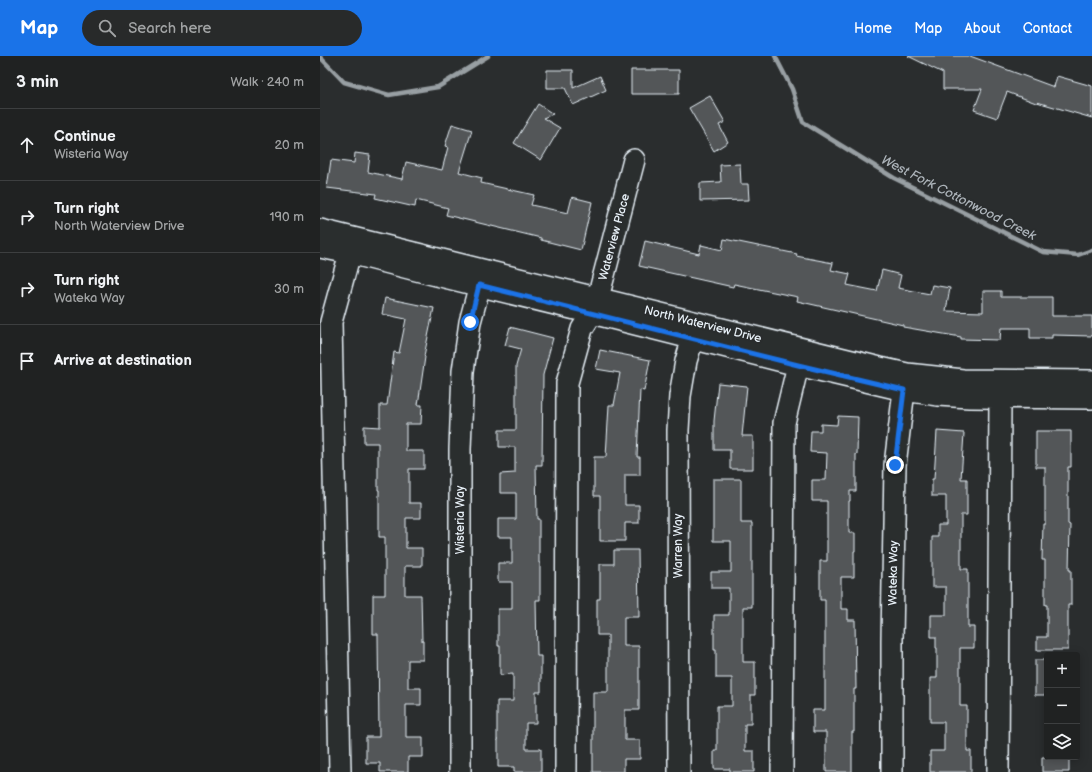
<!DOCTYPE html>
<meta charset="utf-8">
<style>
:root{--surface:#202222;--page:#282a2a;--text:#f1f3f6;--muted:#a2a4a5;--line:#3d3f40;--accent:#1a73e8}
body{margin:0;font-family:"Balsamiq Sans",sans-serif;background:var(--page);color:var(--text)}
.controls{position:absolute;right:12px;bottom:12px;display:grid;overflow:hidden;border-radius:4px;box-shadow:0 2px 10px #0003}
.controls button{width:36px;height:36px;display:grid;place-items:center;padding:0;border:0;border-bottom:1px solid var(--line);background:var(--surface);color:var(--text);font:20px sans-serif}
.stop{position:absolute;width:12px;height:12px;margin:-9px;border:3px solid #1a73e8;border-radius:50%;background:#fff}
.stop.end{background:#1a73e8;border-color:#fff;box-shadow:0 1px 4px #0008}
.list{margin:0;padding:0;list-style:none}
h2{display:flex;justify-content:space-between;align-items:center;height:52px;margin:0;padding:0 16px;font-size:17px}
h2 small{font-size:13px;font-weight:400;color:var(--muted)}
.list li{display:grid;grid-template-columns:26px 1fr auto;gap:12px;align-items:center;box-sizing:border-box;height:72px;padding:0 16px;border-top:1px solid var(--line)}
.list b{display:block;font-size:15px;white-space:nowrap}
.list p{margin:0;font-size:13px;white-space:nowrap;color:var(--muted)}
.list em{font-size:13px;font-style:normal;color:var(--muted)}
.icon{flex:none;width:22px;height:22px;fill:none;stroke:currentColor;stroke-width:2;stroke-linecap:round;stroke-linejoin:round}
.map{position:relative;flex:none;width:772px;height:716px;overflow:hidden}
header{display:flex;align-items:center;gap:24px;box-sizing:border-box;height:56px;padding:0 20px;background:var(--accent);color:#fff}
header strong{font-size:19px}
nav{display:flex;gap:22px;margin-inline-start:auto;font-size:14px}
.search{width:280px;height:36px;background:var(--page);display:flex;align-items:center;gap:10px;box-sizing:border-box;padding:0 14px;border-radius:22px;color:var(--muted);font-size:15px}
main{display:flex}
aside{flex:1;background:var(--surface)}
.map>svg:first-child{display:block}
</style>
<header>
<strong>Map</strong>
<div class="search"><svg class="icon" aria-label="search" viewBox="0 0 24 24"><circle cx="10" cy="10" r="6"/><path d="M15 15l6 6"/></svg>Search here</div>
<nav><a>Home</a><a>Map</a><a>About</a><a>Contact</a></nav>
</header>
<main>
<aside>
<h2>3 min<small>Walk · 240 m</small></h2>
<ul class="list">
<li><svg class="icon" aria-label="ahead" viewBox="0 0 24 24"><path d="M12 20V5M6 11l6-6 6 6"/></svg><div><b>Continue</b><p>Wisteria Way</p></div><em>20 m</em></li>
<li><svg class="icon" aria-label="right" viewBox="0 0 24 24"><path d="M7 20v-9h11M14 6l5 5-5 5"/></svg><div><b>Turn right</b><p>North Waterview Drive</p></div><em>190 m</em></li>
<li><svg class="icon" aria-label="right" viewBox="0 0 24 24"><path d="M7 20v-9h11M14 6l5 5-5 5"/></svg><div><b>Turn right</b><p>Wateka Way</p></div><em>30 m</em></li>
<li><svg class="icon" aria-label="arrive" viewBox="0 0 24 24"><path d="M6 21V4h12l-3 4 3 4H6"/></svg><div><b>Arrive at destination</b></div></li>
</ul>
</aside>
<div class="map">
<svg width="772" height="716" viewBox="0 0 772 716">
<rect width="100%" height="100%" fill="#2a2d2e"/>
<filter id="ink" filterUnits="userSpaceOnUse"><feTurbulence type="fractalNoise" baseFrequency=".025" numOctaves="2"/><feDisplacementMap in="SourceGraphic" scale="8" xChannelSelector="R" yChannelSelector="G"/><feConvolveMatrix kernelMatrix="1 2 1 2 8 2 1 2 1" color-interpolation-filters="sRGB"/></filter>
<g filter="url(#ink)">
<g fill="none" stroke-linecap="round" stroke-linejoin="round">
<path stroke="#989fa3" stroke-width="4.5" d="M455,0L472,33L483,66L574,122L723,196L758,199L772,194
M0,1L24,26L69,39L118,31L168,0"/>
</g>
<path fill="#535759" stroke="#e8f1f8" d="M588,0H650L734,31L737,20L772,30V62L717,46L716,47L687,36L677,62L654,54L662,33H623V17Z
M227,14H253V32L280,20L286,34L253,49L245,32H227Z
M311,14H359V38H311Z
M390,40L405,66L399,69L408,86L394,95L369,52Z
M218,48L233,58L223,62L240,72L221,104L194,87Z
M132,68L152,74L139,116L162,122L161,127L214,139L211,149L248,157L252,141L272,146L261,194L221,184V182L126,159L128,152L96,144L95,151L55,142L56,138L7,132L11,104L34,107L35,97L50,99L48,116L82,123L86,106L122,114L128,91L125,90Z
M420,108L421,128H428L429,144L380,145V127L401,126L400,109Z
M404,183L477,198L476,200L513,207L511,214L530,218L527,229L557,235L562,214L581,219L578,232L610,238L612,229L630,232L626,255L663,256V235H681V241H732V260H772V280L732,279V282H710V272H681L680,284L641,283V281L583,271V269L477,245L478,241L414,228L413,231L319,210L325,185L379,198L381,189L402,194Z
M65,242L114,252L104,300L105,301L98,349H102L101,368H86V395H104V413H89V447H101V462H86V492H102V510H85V539H101L102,585H103V604H88V632H101V649H86V681H103V701H88V716H60V707H46V681H59L58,578H53V539H65V481H59V434H58V387H44V370L60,371V349H67L74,296L79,297L86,263L62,258Z
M190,271L233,282L223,319L222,409H216L217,463H219V507H220V544H216L217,600H221V636H216V667H206V693H221V716H194V711H178V684H177V645H193V618L180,619V590H178V553H192V526H178V507H192V481H178V463H196V437H180V418L195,417V391H179V374H196V310L201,293L185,289Z
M280,294L330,304L324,335L320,334L317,401H320V419H305V449H319V467H305V485H280V440H274V401H286L289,349H294L300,317L276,313Z
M398,327L427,330L422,380H433V413H410V394H394V365Z
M518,360L538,361L537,398H536V435H530V445H529V477H535V495H534V521H521V553H528V564H535L536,633H534V676H532V716H506V676H493V654H505V544H500V505H507V445H492V424H506L507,397L490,396L491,375H501V368L517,369Z
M617,375L644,377L641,423H647V459H641V513H648V571H654V592H640V650H647V695H651V716H610V695H624V666H610V622H617V592H616V581H611V559H626V531H612V481H618V469H626V440H612V423H614Z
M716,375H751V411H748V468L750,469L749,514H751V549H748V594H717V581H727V549H725V504H722L723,468H725V411H716Z
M393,423H421V467H432V551H423V606H435V639H431V668H425V695H434V716H410V713H394V695H397V650H412V622H396V594H394V559H409V532H391V516H411V485H393Z
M294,494H318L319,561H304V590H319V654H305V684H320V703H304V716H273V636H288V579H277V543H280V508H294Z
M715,604H727V639H715Z
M722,701H749V716H722Z"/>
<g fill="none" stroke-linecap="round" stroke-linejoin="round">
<g stroke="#e8f1f8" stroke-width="24">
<path id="minor" d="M0,174L560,312L587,318L643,324L772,325
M0,191L30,197L108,217L272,257L478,309L584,334L618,339L649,341L772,342
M20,716L11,266L30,197
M140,716V393L143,315L150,266L163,217
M246,716L247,327L262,273L272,257L278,242L314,104
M359,716L358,374L360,340L366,305L377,269
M462,716L464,367L478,309
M572,716V584L575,409L584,334L587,319
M678,716L680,342"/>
</g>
<use href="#minor" stroke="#2a2d2e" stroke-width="21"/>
</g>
</g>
<g fill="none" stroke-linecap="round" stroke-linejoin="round" filter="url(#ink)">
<path stroke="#1a73e8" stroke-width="5" d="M150,266L159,229L478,309L584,334L575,409"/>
</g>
<g text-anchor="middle" stroke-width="4" stroke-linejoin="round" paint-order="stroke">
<g font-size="12" fill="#e8f1f8" stroke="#2a2d2e">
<text transform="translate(294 181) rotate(-75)" y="4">Waterview Place</text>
<text transform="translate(383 268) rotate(14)" y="4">North Waterview Drive</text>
<text transform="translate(140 464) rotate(-90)" y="4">Wisteria Way</text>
<text transform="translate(358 490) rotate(-90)" y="4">Warren Way</text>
<text transform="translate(573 517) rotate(-89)" y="4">Wateka Way</text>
</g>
<g font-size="13" font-style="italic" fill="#acb3b9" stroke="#2a2d2e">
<text transform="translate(639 141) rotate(27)" y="5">West Fork Cottonwood Creek</text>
</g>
</g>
</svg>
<div class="controls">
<button>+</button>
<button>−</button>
<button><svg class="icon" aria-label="layers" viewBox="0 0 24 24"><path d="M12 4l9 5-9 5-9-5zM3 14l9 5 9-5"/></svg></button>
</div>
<div class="stop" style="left:150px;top:266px"></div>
<div class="stop end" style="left:575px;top:409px"></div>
</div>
</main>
